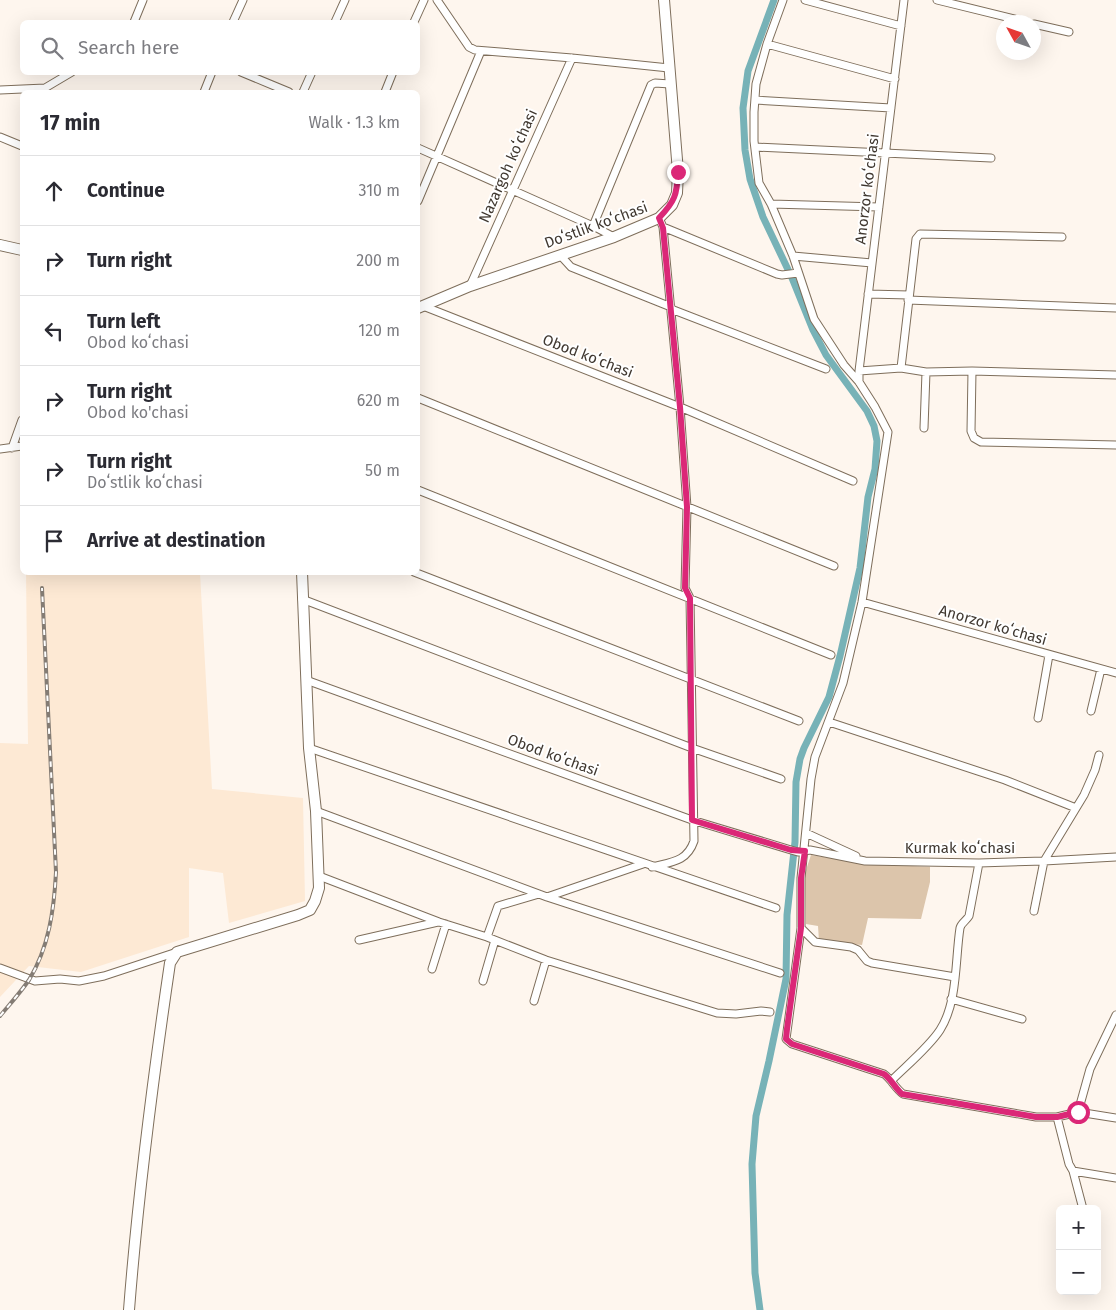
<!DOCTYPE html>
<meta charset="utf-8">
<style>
:root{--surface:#fff;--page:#f2f2f3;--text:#2b2b33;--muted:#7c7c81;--line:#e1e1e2}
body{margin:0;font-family:"Fira Sans",sans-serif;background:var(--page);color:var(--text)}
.controls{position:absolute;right:15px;bottom:15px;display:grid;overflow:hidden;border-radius:8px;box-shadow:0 5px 20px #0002}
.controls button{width:45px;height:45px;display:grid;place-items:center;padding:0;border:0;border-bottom:1px solid var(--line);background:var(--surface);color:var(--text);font:25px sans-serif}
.compass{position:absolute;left:996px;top:15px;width:45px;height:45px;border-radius:50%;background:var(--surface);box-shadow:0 5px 20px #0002;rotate:310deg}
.stop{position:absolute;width:15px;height:15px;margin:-11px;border:4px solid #db2777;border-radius:50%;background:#fff}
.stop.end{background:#db2777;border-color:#fff;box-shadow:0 1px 5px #0008}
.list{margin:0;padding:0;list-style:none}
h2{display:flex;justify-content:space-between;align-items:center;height:65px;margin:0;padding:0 20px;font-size:21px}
h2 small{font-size:16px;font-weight:400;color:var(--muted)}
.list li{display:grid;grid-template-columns:32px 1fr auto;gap:15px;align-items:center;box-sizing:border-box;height:70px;padding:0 20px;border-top:1px solid var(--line)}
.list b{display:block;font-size:19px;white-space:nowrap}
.list p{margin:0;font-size:16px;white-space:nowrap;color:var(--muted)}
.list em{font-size:16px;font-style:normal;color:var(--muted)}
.icon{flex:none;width:28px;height:28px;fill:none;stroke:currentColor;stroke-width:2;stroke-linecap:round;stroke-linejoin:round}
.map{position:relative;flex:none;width:1116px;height:1310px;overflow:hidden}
.search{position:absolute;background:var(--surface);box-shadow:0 5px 20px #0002;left:20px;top:20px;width:400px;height:55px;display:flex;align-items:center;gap:12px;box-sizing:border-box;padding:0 18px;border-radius:8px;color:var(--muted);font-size:19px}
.panel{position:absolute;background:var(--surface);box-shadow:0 5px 20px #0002;left:20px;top:90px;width:400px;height:485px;border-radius:8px}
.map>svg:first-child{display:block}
</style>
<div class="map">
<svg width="1116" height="1310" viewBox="0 0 1116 1310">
<rect width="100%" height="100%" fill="#fef6ee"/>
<path fill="#fde9d4" d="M26,573H200L212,789L303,798L305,901L229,923L223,873L189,868V937L81,972L29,966L0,997V743L28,744Z"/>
<path fill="#dcc5ab" d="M811,855L861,863L930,867V882L921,919L868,918L862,945L819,941L818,926L806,924L805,873Z"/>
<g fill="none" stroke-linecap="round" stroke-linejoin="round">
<path stroke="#77b2b7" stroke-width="7" d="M760,1310L755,1273L752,1164L756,1116L769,1061L786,979L787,915L795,842L796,782L800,759L804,748L829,697L840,656L860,568L868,497L875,469L877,441L874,426L867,411L826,355L813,330L792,278L763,217L750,179L745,150L743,108L748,71L774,0"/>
<g stroke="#7e6e5b" stroke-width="9">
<path id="street" d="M437,0L469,47L475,50L572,58L669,68
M783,0L767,44L756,84L754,112V141L759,183L771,204L793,256L814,319L844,365L859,382L875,407L888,432L862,602L843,683L815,757L811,779L801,878V928L786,1039L792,1044L884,1074C892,1080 895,1088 903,1094L1036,1117H1057L1078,1112L1116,1118
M805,0L901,26
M937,0L1027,22
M134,22L143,0
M233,22L243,0
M335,22L345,0
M414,22L424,0
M1034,24L1069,32
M767,44L895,79
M241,72L289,92
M0,90L45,88L72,72
M204,92L212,72
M303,92L312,72
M385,92L393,72
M755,100L891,108
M0,137L22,146
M755,147L991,158
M418,148L593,226L614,237
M418,201L481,51
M771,204L879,207
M593,226L651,85L655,83L670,84
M663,227L777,274L782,275L798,273
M560,255L571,267L671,307
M793,256L872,263
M470,286L572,58
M868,294L909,295
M908,300L1116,308
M423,306L680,407L853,481
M671,309L826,369
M901,368L916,239L920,234L1062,237
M859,371L901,368L926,372L972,371L1116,375
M972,371L971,431L974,438L981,442L1116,445
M859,382V371L904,0
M418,398L834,566
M924,428L926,372
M12,448L22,420
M0,449L22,446
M418,490L831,655
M414,572L799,721
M302,599L692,748L781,779
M862,602L1116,673
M306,680L692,820L791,850L798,852L810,850L865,861L979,863L1044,861L1116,857
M1091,711L1101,669
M1038,718L1049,655
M829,722L1005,780L1076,808
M309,748L776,908
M316,811L547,897L780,973
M806,833L856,856
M652,867C671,862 687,862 694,841L690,598L685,588L687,507L680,407L663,227L659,218
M319,876L439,922L487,937L546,960L717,1013L736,1014L761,1011L770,1012
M547,897L643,864
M1034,911L1044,861L1084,795L1095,770L1099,755
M801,928L815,942L851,947L858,950L867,961L872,963L955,977
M487,937L498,906L539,894
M359,940L438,922
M0,968L35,981L60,979L79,981L104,976L177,952
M432,969L446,924
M483,981L495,940
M951,999L1022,1019
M534,1001L546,960
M892,1080C906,1066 929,1047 940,1030C958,1002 955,960 960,928C961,923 966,921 969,916L979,863
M1078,1112L1090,1069L1116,1015
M1057,1117L1069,1164L1073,1171L1116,1178
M1073,1171L1083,1209"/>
</g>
<g stroke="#7e6e5b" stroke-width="12">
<path id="secondary" d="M0,245L22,250
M418,308L470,286L614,237L659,218L672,205L677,193L678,172L664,0
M129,1310C138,1194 153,1078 170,963L177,952L298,915L310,910L315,901L319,888L316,811L309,748L302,572"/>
</g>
<use href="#street" stroke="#fff" stroke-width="7"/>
<use href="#secondary" stroke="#fff" stroke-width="10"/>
<g stroke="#847c74" stroke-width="4">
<path id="rail" d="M0,1016C10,1004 20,993 29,980C49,947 54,910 56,872L42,588"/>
</g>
<use href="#rail" stroke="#fff" stroke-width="2" stroke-dasharray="5.5" stroke-linecap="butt"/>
</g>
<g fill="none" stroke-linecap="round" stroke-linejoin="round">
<path stroke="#db2777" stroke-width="6" d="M678,172C677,195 675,201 659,218L663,228L680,407L687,507L685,588L690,598L692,820L791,850L805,851L801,878V928L787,1029L786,1039L792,1044L884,1074C892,1080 895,1088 902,1094L1036,1117H1057L1078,1112"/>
</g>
<g text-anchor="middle" stroke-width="4" stroke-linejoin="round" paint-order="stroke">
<g font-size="15" fill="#403830" stroke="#fff">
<text transform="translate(508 166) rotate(-66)" y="5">Nazargoh koʻchasi</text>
<text transform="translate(867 189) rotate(-83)" y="5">Anorzor koʻchasi</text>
<text transform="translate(596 225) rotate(-20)" y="5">Doʻstlik koʻchasi</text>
<text transform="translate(588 356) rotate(21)" y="5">Obod koʻchasi</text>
<text transform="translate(993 625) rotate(16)" y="5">Anorzor koʻchasi</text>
<text transform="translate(553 755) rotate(20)" y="5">Obod koʻchasi</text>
<text x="960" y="853">Kurmak koʻchasi</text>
</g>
</g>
</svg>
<div class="controls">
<button>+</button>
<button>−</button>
</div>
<svg class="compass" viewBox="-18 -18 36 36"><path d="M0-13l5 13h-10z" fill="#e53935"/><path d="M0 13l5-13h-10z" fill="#7c7c81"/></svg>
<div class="stop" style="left:1078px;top:1112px"></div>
<div class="stop end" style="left:678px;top:172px"></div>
<div class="search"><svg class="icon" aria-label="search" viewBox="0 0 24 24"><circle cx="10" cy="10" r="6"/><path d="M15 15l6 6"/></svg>Search here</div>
<section class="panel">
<h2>17 min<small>Walk · 1.3 km</small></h2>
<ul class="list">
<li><svg class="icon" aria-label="ahead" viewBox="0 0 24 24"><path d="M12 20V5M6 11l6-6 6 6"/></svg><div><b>Continue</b></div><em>310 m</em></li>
<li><svg class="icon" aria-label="right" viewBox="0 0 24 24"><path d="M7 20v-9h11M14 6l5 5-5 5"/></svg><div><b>Turn right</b></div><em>200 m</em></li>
<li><svg class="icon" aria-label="left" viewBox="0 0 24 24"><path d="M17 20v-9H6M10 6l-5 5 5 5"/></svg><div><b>Turn left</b><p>Obod koʻchasi</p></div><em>120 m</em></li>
<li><svg class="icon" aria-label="right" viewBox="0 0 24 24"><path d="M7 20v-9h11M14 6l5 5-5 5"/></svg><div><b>Turn right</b><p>Obod ko'chasi</p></div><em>620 m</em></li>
<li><svg class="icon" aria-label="right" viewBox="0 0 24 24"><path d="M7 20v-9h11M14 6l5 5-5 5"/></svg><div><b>Turn right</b><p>Doʻstlik koʻchasi</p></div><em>50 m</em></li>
<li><svg class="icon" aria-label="arrive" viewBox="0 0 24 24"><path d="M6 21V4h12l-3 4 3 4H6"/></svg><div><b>Arrive at destination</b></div></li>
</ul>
</section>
</div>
